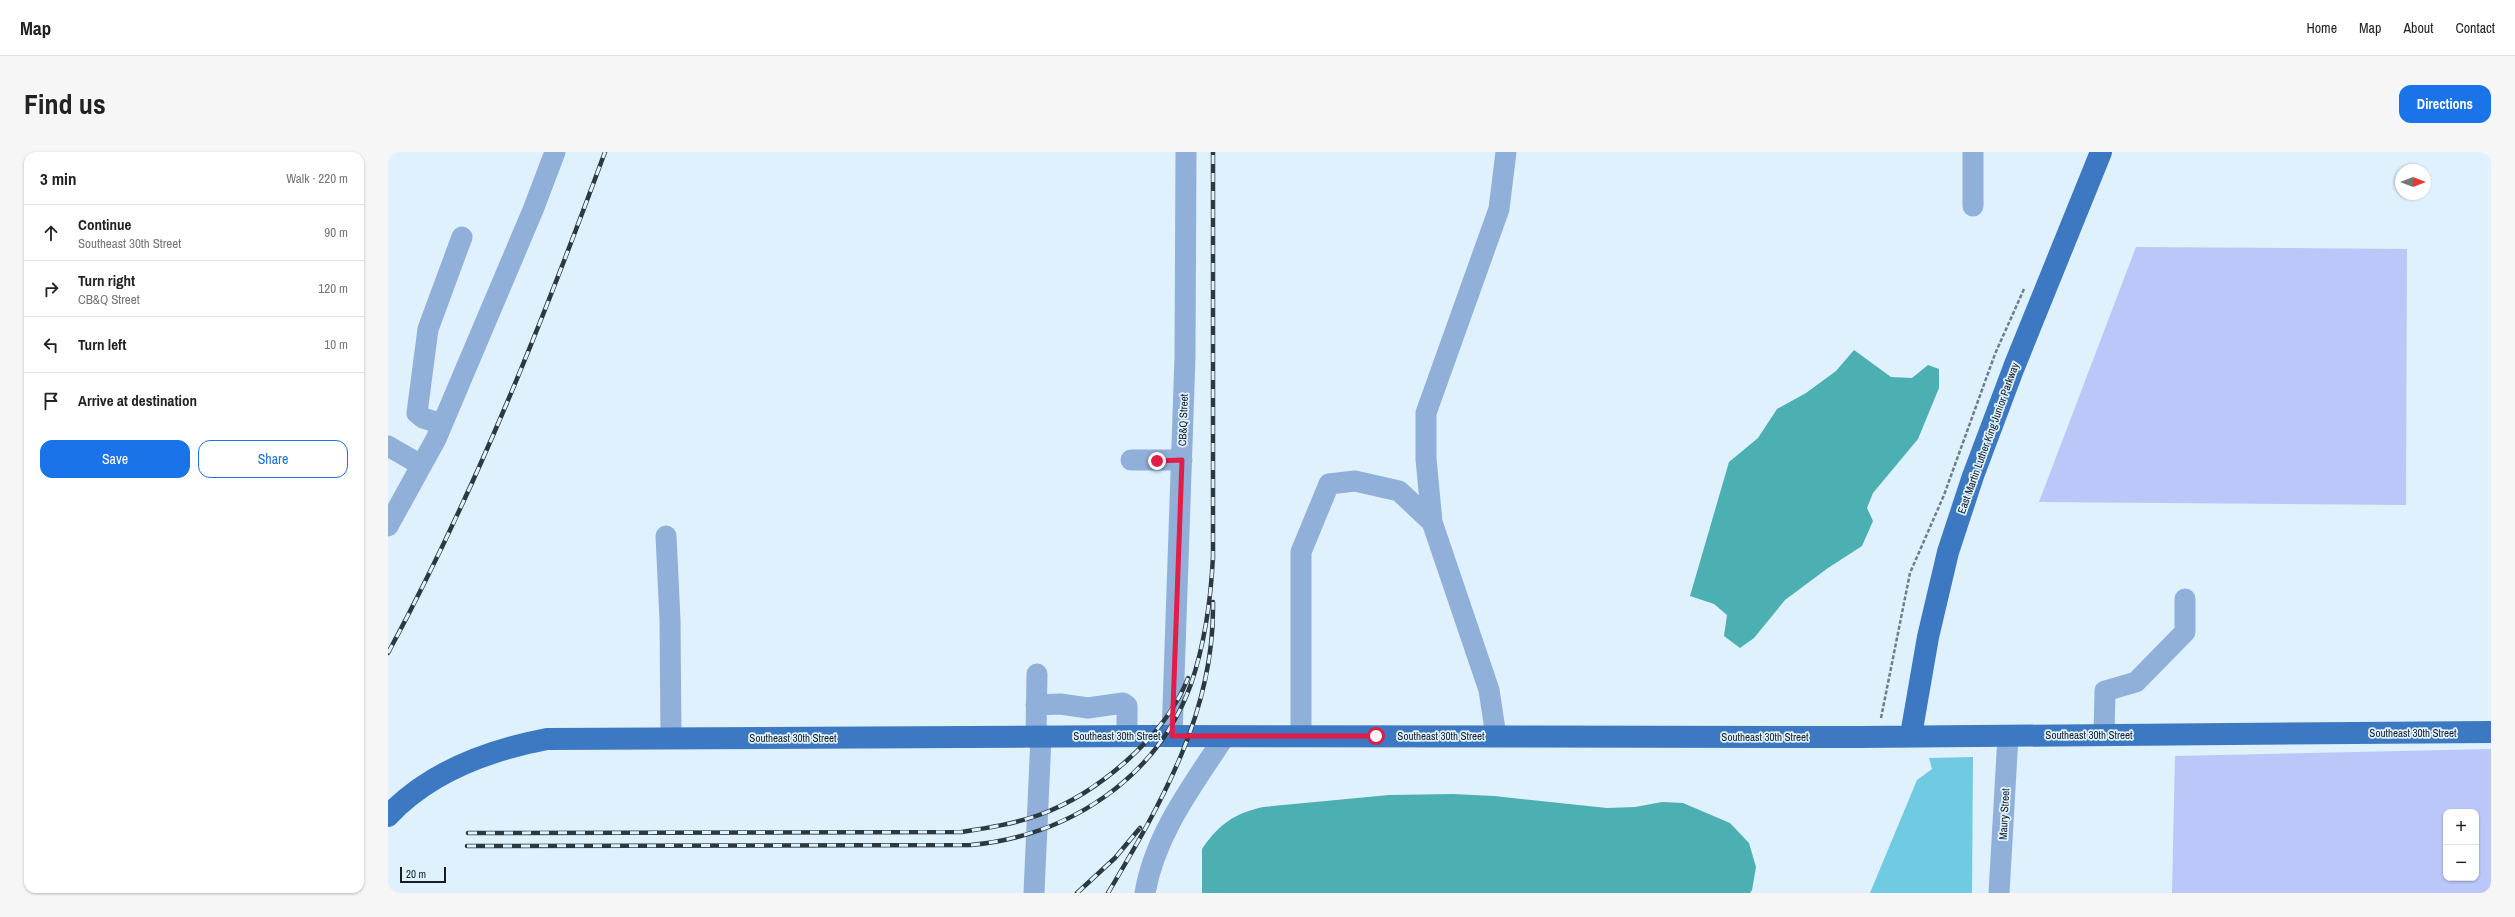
<!DOCTYPE html>
<meta charset="utf-8">
<style>
:root{--surface:#fff;--page:#f6f6f6;--text:#222;--muted:#767676;--line:#e0e0e0;--accent:#1a73e8}
body{margin:0;font-family:"Archivo Narrow",sans-serif;background:var(--page);color:var(--text)}
.controls{position:absolute;right:12px;bottom:12px;display:grid;overflow:hidden;border-radius:8px;box-shadow:0 1px 3px #0004}
.controls button{width:36px;height:36px;display:grid;place-items:center;padding:0;border:0;border-bottom:1px solid var(--line);background:var(--surface);color:var(--text);font:20px sans-serif}
.compass{position:absolute;left:2007px;top:12px;width:36px;height:36px;border-radius:50%;background:var(--surface);box-shadow:0 1px 3px #0004;rotate:90deg}
.scale{position:absolute;left:12px;bottom:10px;width:46px;box-sizing:border-box;padding-left:4px;border:2px solid #131e26;border-top:0;font-size:11px;line-height:14px;white-space:nowrap;color:#131e26;-webkit-text-stroke:3px #def1fd;paint-order:stroke}
.stop{position:absolute;width:12px;height:12px;margin:-9px;border:3px solid #e11d48;border-radius:50%;background:#fff}
.stop.end{background:#e11d48;border-color:#fff;box-shadow:0 1px 4px #0008}
.list{margin:0;padding:0;list-style:none}
h2{display:flex;justify-content:space-between;align-items:center;height:52px;margin:0;padding:0 16px;font-size:17px}
h2 small{font-size:13px;font-weight:400;color:var(--muted)}
.list li{display:grid;grid-template-columns:26px 1fr auto;gap:12px;align-items:center;box-sizing:border-box;height:56px;padding:0 16px;border-top:1px solid var(--line)}
.list b{display:block;font-size:15px;white-space:nowrap}
.list p{margin:0;font-size:13px;white-space:nowrap;color:var(--muted)}
.list em{font-size:13px;font-style:normal;color:var(--muted)}
.actions{display:flex;gap:8px;padding:12px 16px}
.actions a{flex:1;padding:9px 0;border:1px solid var(--accent);border-radius:12px;text-align:center;font-size:14px;color:var(--accent)}
.actions .main{background:var(--accent);color:#fff}
.icon{flex:none;width:22px;height:22px;fill:none;stroke:currentColor;stroke-width:2;stroke-linecap:round;stroke-linejoin:round}
.map{position:relative;flex:none;width:2103px;height:741px;overflow:hidden;border-radius:12px}
header{display:flex;align-items:center;gap:24px;box-sizing:border-box;height:56px;padding:0 20px;background:var(--surface);border-bottom:1px solid var(--line)}
header strong{font-size:19px}
nav{display:flex;gap:22px;margin-inline-start:auto;font-size:14px}
.intro{display:flex;align-items:center;justify-content:space-between;box-sizing:border-box;height:96px;padding:0 24px}
h1{margin:0;font-size:28px}
.button{padding:10px 18px;border-radius:12px;background:var(--accent);color:#fff;font-size:14px;font-weight:700}
main{display:flex;gap:24px;padding:0 24px}
aside{flex:1;background:var(--surface);border-radius:12px;box-shadow:0 1px 3px #0004}
.map>svg:first-child{display:block}
</style>
<header>
<strong>Map</strong>
<nav><a>Home</a><a>Map</a><a>About</a><a>Contact</a></nav>
</header>
<div class="intro"><h1>Find us</h1><a class="button">Directions</a></div>
<main>
<aside>
<h2>3 min<small>Walk · 220 m</small></h2>
<ul class="list">
<li><svg class="icon" aria-label="ahead" viewBox="0 0 24 24"><path d="M12 20V5M6 11l6-6 6 6"/></svg><div><b>Continue</b><p>Southeast 30th Street</p></div><em>90 m</em></li>
<li><svg class="icon" aria-label="right" viewBox="0 0 24 24"><path d="M7 20v-9h11M14 6l5 5-5 5"/></svg><div><b>Turn right</b><p>CB&amp;Q Street</p></div><em>120 m</em></li>
<li><svg class="icon" aria-label="left" viewBox="0 0 24 24"><path d="M17 20v-9H6M10 6l-5 5 5 5"/></svg><div><b>Turn left</b></div><em>10 m</em></li>
<li><svg class="icon" aria-label="arrive" viewBox="0 0 24 24"><path d="M6 21V4h12l-3 4 3 4H6"/></svg><div><b>Arrive at destination</b></div></li>
</ul>
<div class="actions"><a class="main">Save</a><a>Share</a></div>
</aside>
<div class="map">
<svg width="2103" height="741" viewBox="0 0 2103 741">
<rect width="100%" height="100%" fill="#def1fd"/>
<path fill="#bac7f8" fill-rule="evenodd" d="M1748,95L2019,97L2018,353L1651,350Z
M2103,597V741H1784L1787,604ZM2058,660H2088V726H2058Z"/>
<path fill="#4cafb2" d="M1466,198L1503,225L1524,226L1540,213L1551,217V236L1530,287L1485,341L1479,356L1485,369L1474,394L1440,416L1397,448L1366,486L1352,496L1336,484L1339,463L1326,452L1302,444L1341,310L1370,286L1389,257L1418,241L1448,219Z
M1065,642L1106,644L1219,656L1247,655L1274,650L1295,651L1342,671L1361,691L1368,715L1364,738L1362,741H814V697C832,671 846,662 875,655L1001,643Z"/>
<path fill="#70cae1" d="M1585,605L1584,741H1482L1529,628L1544,617L1541,606Z"/>
<g fill="none" stroke-linecap="round" stroke-linejoin="round">
<path stroke="#6f7e88" stroke-width="2.5" stroke-dasharray="4 2" stroke-linecap="butt" d="M1493,566L1522,421L1556,343L1607,202L1636,137"/>
<path stroke="#90b0d9" stroke-width="21" d="M1585,0V54
M54,272L35,266L29,261L40,177L74,85
M0,294L33,313
M743,308H794
M1044,370L1038,307V261L1111,57L1118,0
M0,374L48,287L145,58L167,0
M278,384L282,468L283,586
M648,553L672,552L700,556L735,551L739,554V584
M1716,583L1717,539L1748,530L1797,480V447
M784,584L797,205L798,0
M913,584V400L941,332L967,329L1011,339L1044,370L1101,538L1108,584
M648,585L649,522
M646,741L653,585
M757,741C767,682 805,633 837,584
M1611,741L1620,584"/>
<path stroke="#3d79c2" stroke-width="22" d="M1523,583L1540,485L1560,400L1585,324L1626,215L1713,0
M0,664C41,620 101,598 159,587L761,584L1472,585L2103,580"/>
<g stroke="#2d3941" stroke-width="4.5">
<path id="rail" d="M825,408V0
M0,501C87,340 154,171 217,0
M80,681L573,680C599,676 626,672 651,663C709,642 777,585 800,526
M79,694L583,693C680,684 769,627 803,532C817,491 823,446 825,404
M689,741L727,706L752,676
M720,741C774,650 827,559 825,450"/>
</g>
<use href="#rail" stroke="#def1fd" stroke-width="3" stroke-dasharray="9" stroke-linecap="butt"/>
</g>
<g fill="none" stroke-linecap="round" stroke-linejoin="round">
<path stroke="#e11d48" stroke-width="5" d="M769,309L794,308L784,584H988"/>
</g>
<g text-anchor="middle" stroke-width="3.5" stroke-linejoin="round" paint-order="stroke">
<g font-size="11" fill="#131e26" stroke="#def1fd">
<text transform="translate(795 268) rotate(-88)" y="4">CB&amp;Q Street</text>
<text transform="translate(1600 286) rotate(-70)" y="4">East Martin Luther King Junior Parkway</text>
<text x="2025" y="585">Southeast 30th Street</text>
<text x="1701" y="587">Southeast 30th Street</text>
<text x="729" y="588">Southeast 30th Street</text>
<text x="1053" y="588">Southeast 30th Street</text>
<text x="1377" y="589">Southeast 30th Street</text>
<text x="405" y="590">Southeast 30th Street</text>
<text transform="translate(1616 662) rotate(-87)" y="4">Maury Street</text>
</g>
</g>
</svg>
<div class="controls">
<button>+</button>
<button>−</button>
</div>
<svg class="compass" viewBox="-18 -18 36 36"><path d="M0-13l5 13h-10z" fill="#e53935"/><path d="M0 13l5-13h-10z" fill="#767676"/></svg>
<div class="scale">20 m</div>
<div class="stop" style="left:988px;top:584px"></div>
<div class="stop end" style="left:769px;top:309px"></div>
</div>
</main>
